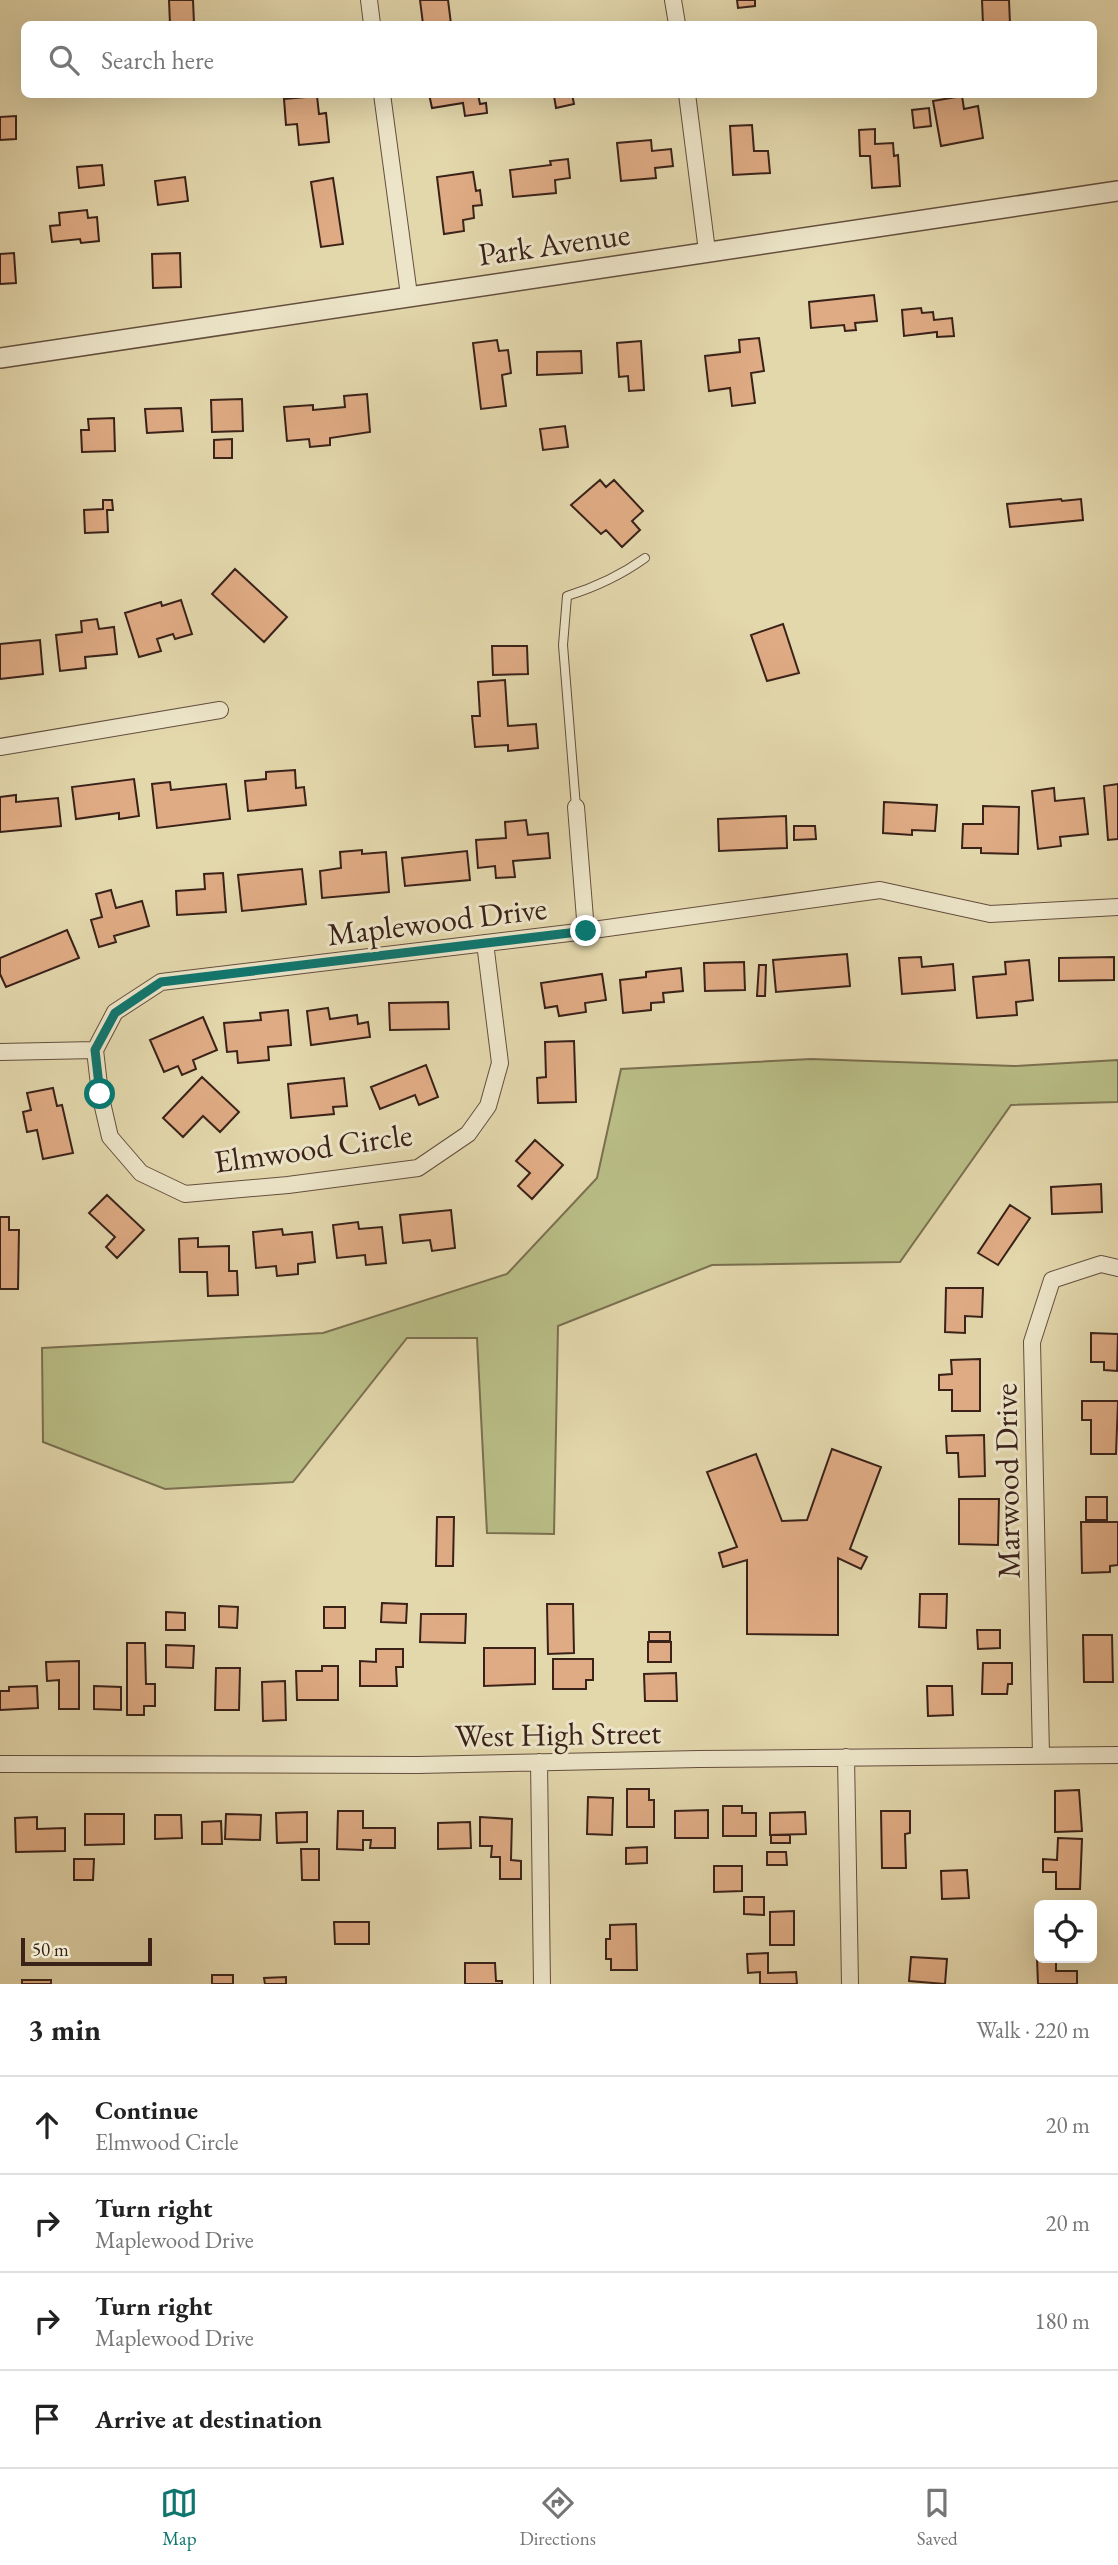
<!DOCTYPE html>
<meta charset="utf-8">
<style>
:root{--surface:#fff;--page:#f6f6f6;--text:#222;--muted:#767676;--line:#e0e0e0;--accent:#0f766e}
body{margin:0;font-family:"EB Garamond",serif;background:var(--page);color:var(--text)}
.controls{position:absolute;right:21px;bottom:21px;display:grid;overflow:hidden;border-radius:10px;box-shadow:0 7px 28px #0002}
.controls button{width:63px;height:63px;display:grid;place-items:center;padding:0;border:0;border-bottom:2px solid var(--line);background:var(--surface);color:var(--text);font:35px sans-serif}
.scale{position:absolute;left:21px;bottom:18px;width:131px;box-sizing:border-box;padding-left:7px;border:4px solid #3a2219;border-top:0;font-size:19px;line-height:24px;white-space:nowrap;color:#3a2219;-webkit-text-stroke:5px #ede5c9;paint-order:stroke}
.stop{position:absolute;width:21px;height:21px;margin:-16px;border:5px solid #0f766e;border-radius:50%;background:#fff}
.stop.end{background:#0f766e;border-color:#fff;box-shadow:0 2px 7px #0008}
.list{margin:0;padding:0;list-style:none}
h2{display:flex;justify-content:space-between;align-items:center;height:91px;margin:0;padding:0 28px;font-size:30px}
h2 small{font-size:23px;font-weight:400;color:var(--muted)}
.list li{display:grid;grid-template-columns:46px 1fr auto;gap:21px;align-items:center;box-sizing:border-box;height:98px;padding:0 28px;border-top:2px solid var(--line)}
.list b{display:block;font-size:26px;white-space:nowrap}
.list p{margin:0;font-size:23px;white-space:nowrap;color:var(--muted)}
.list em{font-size:23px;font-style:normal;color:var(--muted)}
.icon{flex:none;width:38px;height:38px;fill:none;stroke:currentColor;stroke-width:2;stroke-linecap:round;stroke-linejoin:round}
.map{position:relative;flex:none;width:1118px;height:1984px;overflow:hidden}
.search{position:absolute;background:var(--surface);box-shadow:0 7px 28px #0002;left:21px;right:21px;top:21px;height:77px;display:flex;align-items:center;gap:18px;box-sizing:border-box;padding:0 24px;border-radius:10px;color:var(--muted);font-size:26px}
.sheet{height:483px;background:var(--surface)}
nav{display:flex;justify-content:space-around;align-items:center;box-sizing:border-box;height:98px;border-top:2px solid var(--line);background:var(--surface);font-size:19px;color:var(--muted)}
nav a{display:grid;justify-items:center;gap:4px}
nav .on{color:var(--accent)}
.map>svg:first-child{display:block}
</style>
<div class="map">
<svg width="1118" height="1984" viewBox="0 0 1118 1984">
<rect width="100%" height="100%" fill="#e3d7ac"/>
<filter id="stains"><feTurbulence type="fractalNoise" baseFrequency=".00286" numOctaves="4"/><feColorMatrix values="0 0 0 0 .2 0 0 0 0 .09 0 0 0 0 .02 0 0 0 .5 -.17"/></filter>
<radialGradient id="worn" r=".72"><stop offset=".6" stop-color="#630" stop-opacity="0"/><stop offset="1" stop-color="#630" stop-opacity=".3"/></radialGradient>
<path fill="#b9bd86" stroke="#7a7050" stroke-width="2" d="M811,1059L1014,1066L1118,1060V1102L1011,1105L900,1262L712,1265L558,1326L554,1534L487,1533L477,1338H407L293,1482L165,1489L43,1442L42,1348L323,1333L507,1274L597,1178L621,1069Z"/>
<path fill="#dfab84" stroke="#3a2219" stroke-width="2" d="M169,0H193L194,24H170Z
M420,0H448L451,24H423Z
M737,0H755V6L738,8Z
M982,0H1009L1010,24H983Z
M429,94H478L480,104L486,103L487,113L465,116L463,103L432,108Z
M572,94L574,104L556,108L554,96Z
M317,96L319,114L326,113L329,142L299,145L297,124L286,125L284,99Z
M962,96L964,109L978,106L983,138L941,146L933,101Z
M929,108L931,126L914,128L912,110Z
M16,116V139L0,140V117Z
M752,125L754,151H768L770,173L733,175L730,126Z
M875,129V144L893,143L894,156L898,155L900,186L872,188L870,156H860L859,130Z
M651,140L652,151L671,149L673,166L655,168L656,178L621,181L617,143Z
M568,159L570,178L555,180L556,193L513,197L510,170L551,165L550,161Z
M102,165L104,185L79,188L77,167Z
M473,172L476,191L480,190L482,205L473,206L474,218L463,220L464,231L444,234L437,177Z
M185,177L188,201L158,205L155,181Z
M333,178L343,244L321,247L311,182Z
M87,210L88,218L97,217L99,241L81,243L80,239L52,242L50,226L60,225L59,213Z
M14,253L16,283L0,284V254Z
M180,253L181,287L153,288L152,254Z
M874,295L877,321L855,323L856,330L845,331L844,325L811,328L809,302Z
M921,308L922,313L933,312L934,320L952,318L954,336L937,337V332L904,336L902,310Z
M759,338L764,371L751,373L755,403L732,406L730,388L709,391L705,356L740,352L739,340Z
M497,340L499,351L508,350L511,373L502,375L506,406L481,409L473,343Z
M641,341L644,390L629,391L628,376L619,377L617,343Z
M581,351L582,373L537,375V352Z
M367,394L370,432L330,438V445L310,447L309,439L287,441L284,407L313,405V410L345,407L344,396Z
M242,399L243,431L212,432L211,400Z
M181,408L183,431L147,433L145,409Z
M114,418L115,451L82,452L81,430H89L88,419Z
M565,426L568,447L543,450L540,429Z
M232,439V458H214V440Z
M600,480L606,487L614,480L643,511L632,521L640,530L622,547L606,530L601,534L571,505Z
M1061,499L1062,501L1081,499L1083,520L1010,527L1007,504Z
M103,500H112L113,510H107L108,532L85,533L84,510L103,509Z
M235,569L287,617L264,642L212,594Z
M181,600L192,634L175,639L173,634L157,639L161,651L139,657L125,613L161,602L162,606Z
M97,619L99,629L114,627L117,654L85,657L86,668L60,671L56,635L82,632L81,621Z
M783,624L799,673L767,681L751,635Z
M40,640L43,674L0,679V644Z
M492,646H527L528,674L493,675Z
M505,680L508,726L536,724L538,748L508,751V745L475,747L472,716H480L478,682Z
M295,770L296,788L304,787L306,805L248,811L245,781L266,779V772Z
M134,779L139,816L119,819V813L76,819L72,787Z
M170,782L171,790L226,784L230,819L157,828L152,784Z
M1118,784V839L1108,840L1104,786Z
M1054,788L1055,801L1084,798L1088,834L1060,837L1061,846L1038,849L1032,791Z
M16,795V802L58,798L61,826L0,832V797Z
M884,802L937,805L935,831L912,830V835L883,833Z
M983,806L1019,807L1018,854L981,853V848H962L963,824H983Z
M786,816L787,848L719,851L718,819Z
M526,820L528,835L548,833L550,858L513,861L515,877L496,878L495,866L478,868L476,840L506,838L505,822Z
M794,826H815L816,839L794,840Z
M362,850V854L386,852L389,892L322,898L320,871L341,868L340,852Z
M467,851L470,880L405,886L402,858Z
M302,869L306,904L242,911L238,875Z
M223,873L226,912L177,915L176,891L205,889L204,874Z
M111,890L116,908L142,901L149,926L114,936L116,942L99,947L91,920L102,917L96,894Z
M67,930L79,958L6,987L0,974V958Z
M847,954L850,986L776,992L773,960Z
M921,957L922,967L953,964L955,990L902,994L899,958Z
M1114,957V980L1059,981V958Z
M1029,960L1033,1000L1016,1002L1017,1015L977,1018L973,977L1006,974L1005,962Z
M744,962L745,990L705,991L704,963Z
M759,965H766L765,996H757Z
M681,968L683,991L663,993L664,1002L651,1003V1010L623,1013L620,980L646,977V972Z
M602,974L606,1000L585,1003L586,1012L559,1016L557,1006L545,1008L541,983Z
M448,1002L449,1029L390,1030L389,1003Z
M328,1008L330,1019L357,1015L358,1024L368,1022L370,1037L311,1045L307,1011Z
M288,1010L291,1045L268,1047L269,1060L238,1063L237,1051L227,1052L224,1023L261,1020L260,1013Z
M203,1017L217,1050L193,1060L196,1069L182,1075L178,1066L164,1072L150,1040Z
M574,1041L576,1102L538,1103L537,1078L546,1077L545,1042Z
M426,1065L438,1097L419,1105L415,1095L380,1109L371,1087Z
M202,1077L239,1112L220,1132L203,1116L183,1137L163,1118Z
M344,1078L347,1106L333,1107L334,1114L291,1118L288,1084Z
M53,1088L57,1106L62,1105L73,1153L43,1159L37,1130L27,1132L23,1112L31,1110L27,1093Z
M535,1140L563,1165L532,1199L518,1186L530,1173L516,1161Z
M1101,1184L1102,1212L1052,1214L1051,1187Z
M107,1195L144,1230L117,1258L106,1247L115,1237L89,1213Z
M1010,1205L1030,1218L998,1265L978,1253Z
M451,1210L455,1248L432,1251L430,1240L403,1243L400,1215Z
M0,1217H9V1230H19L18,1289H0Z
M358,1222L359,1229L382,1227L386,1263L366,1265L365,1255L337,1258L333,1225Z
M282,1229L283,1235L312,1232L315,1262L298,1264V1274L277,1276L276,1266L256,1268L253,1232Z
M198,1238V1247L229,1246V1271H237L238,1295L208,1296L207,1272H180L179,1239Z
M946,1288H983L982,1317L965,1316V1333L945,1332Z
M1091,1333L1118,1334L1117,1371L1104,1370V1362H1091Z
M980,1359V1411H952V1390H939V1375L952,1374L951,1360Z
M1082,1401H1118L1116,1454H1091V1420H1082Z
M984,1435L985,1476L959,1477L958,1453H947L946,1436Z
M832,1449L881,1467L850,1549L867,1557L861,1569L838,1558V1635L747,1634V1560L723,1567L719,1553L737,1547L707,1472L756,1454L782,1521L807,1520Z
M1086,1497H1107V1520H1086Z
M959,1499H999L998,1545L959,1544Z
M437,1517H454L453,1566H436Z
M1081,1522H1118V1565L1110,1566V1572L1082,1573Z
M920,1594H947L946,1628L919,1627Z
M382,1603L407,1604L406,1623L381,1622Z
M547,1604H573L574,1653L548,1654Z
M219,1606L238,1607L237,1628L219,1627Z
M324,1607H345V1628H324Z
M166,1612L185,1613V1630H166Z
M421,1614H466L465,1643L420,1642Z
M977,1630H1000V1648L978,1649Z
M649,1632H670V1641H649Z
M1083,1635H1112L1113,1682H1084Z
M648,1642H671V1662H648Z
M127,1643H145L146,1684H155V1706H144V1715H127Z
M166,1645L194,1646L193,1668L166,1667Z
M484,1648H535V1684L484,1686Z
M376,1649H403V1667H396L397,1686H360V1661L376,1662Z
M553,1659H593V1680H586V1689H553Z
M79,1661V1709H59V1680L47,1681L46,1662Z
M983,1663H1012V1684H1008L1007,1694H982Z
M322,1666H338V1700H297L296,1671H322Z
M216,1668H240L239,1710H215Z
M676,1673L677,1701H645L644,1674Z
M285,1681L286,1720L263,1721L262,1682Z
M37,1686L38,1708L0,1710V1691H9V1687Z
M94,1686L121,1687V1710L94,1709Z
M927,1686H952L953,1715L928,1716Z
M627,1789H649V1800H654V1827H627Z
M1079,1790L1082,1831L1055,1832V1791Z
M588,1797L613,1798L612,1835L587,1834Z
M723,1806H742V1813H756V1836H723Z
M708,1810V1838H675V1811Z
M338,1811H363V1828H395V1848H370L371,1840H363V1850L337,1849Z
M881,1811H910V1833L905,1834L906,1868H882Z
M307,1812V1842L277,1843L276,1813Z
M805,1812L806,1834L770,1835V1813Z
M85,1814H124V1844L85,1845Z
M226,1814L261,1815L260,1840L225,1839Z
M155,1815H181L182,1838L155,1839Z
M37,1817V1829L65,1828V1851L16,1852L15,1818Z
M480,1817L512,1819L511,1860L521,1861V1879H500V1857H491L492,1846H480Z
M221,1821L222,1844H202V1822Z
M470,1822L471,1848L438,1849V1823Z
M771,1835H790V1843H771Z
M1058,1838L1082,1839L1080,1889H1056V1872H1043V1859L1057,1860Z
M647,1847V1863L626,1864V1848Z
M301,1849H319V1880H302Z
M767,1852H786L787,1865H767Z
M74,1859H94L93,1880H74Z
M714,1866H742V1891L714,1892Z
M967,1870L969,1898L942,1899L941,1871Z
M744,1897H764V1915L744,1914Z
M794,1911V1945H770V1912Z
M334,1922H369V1944H335Z
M636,1924L637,1970H611V1959H606V1939H610V1925Z
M768,1953V1973L796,1972L797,1984H760V1972L748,1973L747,1954Z
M911,1957L947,1959L945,1984L909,1981Z
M1037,1958H1056V1971H1077V1984H1038Z
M465,1963H495L496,1981H502V1984H465Z
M212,1975H233V1984H212Z
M286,1977V1984H265L264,1978Z
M22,1980H51V1984H22Z"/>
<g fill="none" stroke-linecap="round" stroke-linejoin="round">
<g stroke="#644f3e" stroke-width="10">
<path id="service" d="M576,807L563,645L567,596C596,587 620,576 645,558"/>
</g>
<g stroke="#644f3e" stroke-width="18">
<path id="minor" d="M369,0L372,24
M673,0L677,24
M382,94L409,295
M687,94L707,251
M0,747L220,710
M576,807L586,931
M95,1050L100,1094L110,1137L141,1173L185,1194L288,1185L418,1168L468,1134L488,1106L500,1063L485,943
M0,1052L95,1050L115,1012L161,982L586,931L880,890L990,914L1118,907
M1041,1755L1032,1342L1052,1280L1101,1264L1118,1268
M846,1757L850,1984
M539,1762L542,1984
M0,1764L418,1765L699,1759L1118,1755"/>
</g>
<g stroke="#644f3e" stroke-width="22">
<path id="tertiary" d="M0,358L1118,191"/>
</g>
<use href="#service" stroke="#ede5c9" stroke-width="8"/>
<use href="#minor" stroke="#ede5c9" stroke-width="16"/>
<use href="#tertiary" stroke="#ede5c9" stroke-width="19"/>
</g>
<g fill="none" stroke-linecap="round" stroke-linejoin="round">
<path stroke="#0f766e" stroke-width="9" d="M100,1094L95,1050L115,1013L161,982L586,931"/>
</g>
<g text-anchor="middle" stroke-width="6" stroke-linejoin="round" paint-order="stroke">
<g font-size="32" fill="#3a2219" stroke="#ede5c9">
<text transform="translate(554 244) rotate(-8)" y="11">Park Avenue</text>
<text transform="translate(437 921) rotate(-7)" y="11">Maplewood Drive</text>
<text transform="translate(313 1148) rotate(-8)" y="11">Elmwood Circle</text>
<text transform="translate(1007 1481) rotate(-91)" y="11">Marwood Drive</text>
<text transform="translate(558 1734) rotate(-1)" y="11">West High Street</text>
</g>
</g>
<rect width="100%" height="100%" filter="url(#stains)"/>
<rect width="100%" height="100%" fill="url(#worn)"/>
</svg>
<div class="controls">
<button><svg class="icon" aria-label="locate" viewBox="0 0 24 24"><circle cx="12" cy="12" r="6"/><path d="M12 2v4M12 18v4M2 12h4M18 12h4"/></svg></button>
</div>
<div class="scale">50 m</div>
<div class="stop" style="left:100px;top:1094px"></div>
<div class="stop end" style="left:586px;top:931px"></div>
<div class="search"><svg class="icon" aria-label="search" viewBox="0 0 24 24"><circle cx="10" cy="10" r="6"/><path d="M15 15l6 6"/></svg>Search here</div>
</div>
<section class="sheet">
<h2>3 min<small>Walk · 220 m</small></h2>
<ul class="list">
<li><svg class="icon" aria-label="ahead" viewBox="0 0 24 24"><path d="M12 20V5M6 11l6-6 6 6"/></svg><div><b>Continue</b><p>Elmwood Circle</p></div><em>20 m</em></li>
<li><svg class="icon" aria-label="right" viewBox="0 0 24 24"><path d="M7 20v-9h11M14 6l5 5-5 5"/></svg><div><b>Turn right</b><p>Maplewood Drive</p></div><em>20 m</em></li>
<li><svg class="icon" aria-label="right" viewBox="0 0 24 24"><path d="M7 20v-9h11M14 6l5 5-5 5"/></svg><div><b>Turn right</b><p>Maplewood Drive</p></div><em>180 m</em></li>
<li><svg class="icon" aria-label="arrive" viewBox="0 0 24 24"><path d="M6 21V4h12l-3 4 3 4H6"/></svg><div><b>Arrive at destination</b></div></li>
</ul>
</section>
<nav>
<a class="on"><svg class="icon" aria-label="map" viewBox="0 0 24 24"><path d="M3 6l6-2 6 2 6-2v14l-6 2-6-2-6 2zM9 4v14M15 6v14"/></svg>Map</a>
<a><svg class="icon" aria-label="directions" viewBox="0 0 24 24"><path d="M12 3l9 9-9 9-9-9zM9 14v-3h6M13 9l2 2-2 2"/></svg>Directions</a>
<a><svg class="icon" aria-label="saved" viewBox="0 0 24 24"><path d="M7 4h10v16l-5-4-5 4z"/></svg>Saved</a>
</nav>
